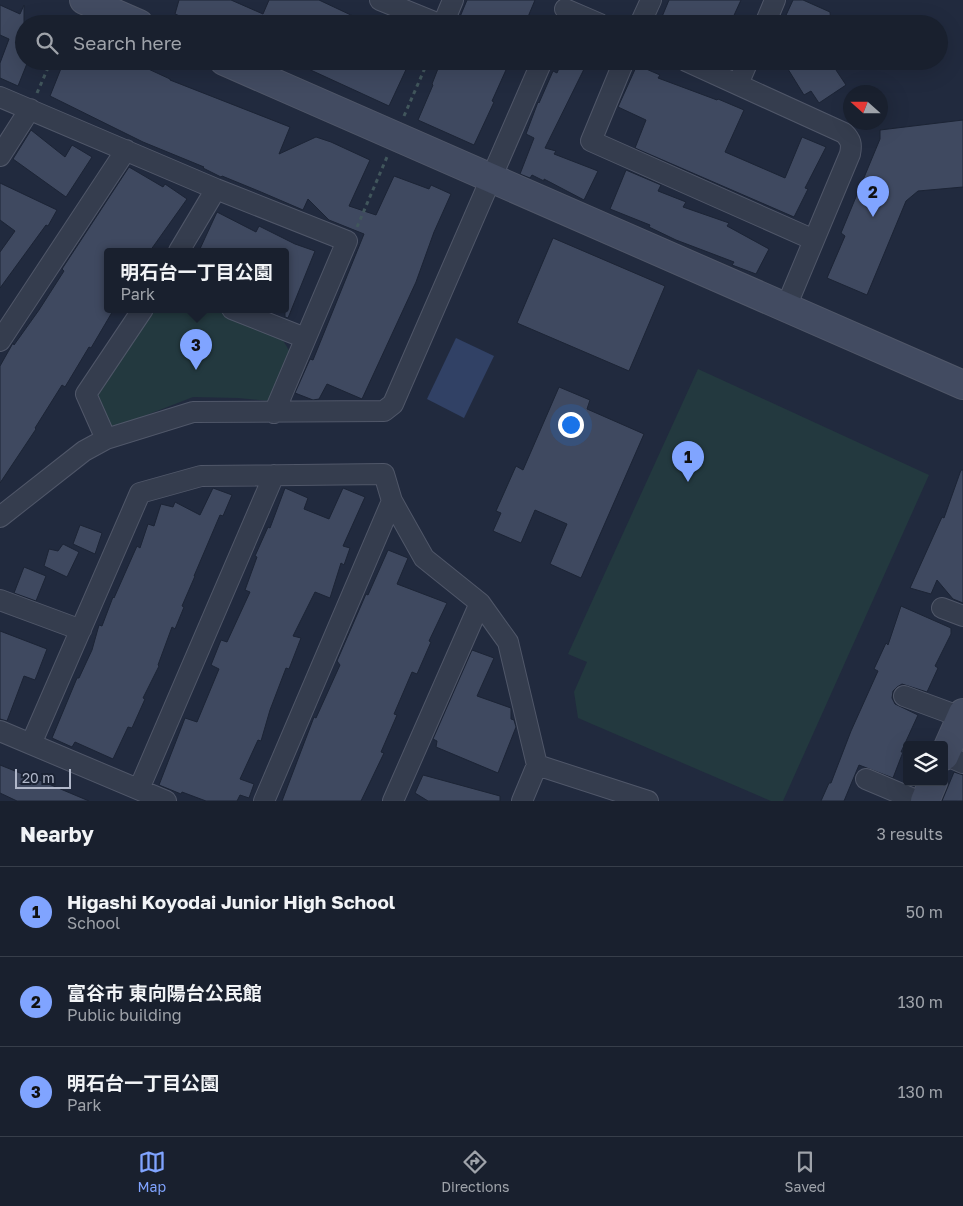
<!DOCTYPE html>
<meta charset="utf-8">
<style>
:root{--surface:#19202e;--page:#222836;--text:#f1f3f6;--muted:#9fa3aa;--line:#373e4a;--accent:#80a4ff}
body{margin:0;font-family:"Golos Text","Noto Sans JP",sans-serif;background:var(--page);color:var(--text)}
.controls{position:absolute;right:15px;bottom:15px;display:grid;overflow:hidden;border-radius:5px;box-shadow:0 5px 20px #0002}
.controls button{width:45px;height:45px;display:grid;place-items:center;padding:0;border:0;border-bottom:1px solid var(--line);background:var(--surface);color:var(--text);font:25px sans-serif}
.compass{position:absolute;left:843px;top:85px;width:45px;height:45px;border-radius:50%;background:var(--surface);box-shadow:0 5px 20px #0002;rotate:291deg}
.scale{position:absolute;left:15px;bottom:12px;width:56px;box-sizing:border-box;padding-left:5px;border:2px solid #b0b7c9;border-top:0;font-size:14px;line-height:18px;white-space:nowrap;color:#b0b7c9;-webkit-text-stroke:4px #1a2233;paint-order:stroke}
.you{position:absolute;left:570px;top:424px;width:18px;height:18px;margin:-12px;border:4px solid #fff;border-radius:50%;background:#1a73e8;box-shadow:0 0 0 8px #1a73e833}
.badge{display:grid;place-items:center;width:32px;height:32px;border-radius:50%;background:var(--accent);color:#111;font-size:16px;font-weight:700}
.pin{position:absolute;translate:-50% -41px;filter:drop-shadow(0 1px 2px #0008)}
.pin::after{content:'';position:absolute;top:26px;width:18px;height:15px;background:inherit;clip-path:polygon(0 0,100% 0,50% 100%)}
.popup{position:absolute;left:104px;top:248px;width:185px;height:65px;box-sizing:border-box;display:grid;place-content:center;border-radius:5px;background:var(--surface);filter:drop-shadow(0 1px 4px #0005);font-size:16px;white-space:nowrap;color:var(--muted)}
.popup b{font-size:19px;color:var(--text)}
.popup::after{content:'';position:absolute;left:50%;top:100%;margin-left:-10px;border:10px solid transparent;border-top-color:var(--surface)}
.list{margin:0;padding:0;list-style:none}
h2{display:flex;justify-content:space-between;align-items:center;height:65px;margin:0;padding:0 20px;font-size:21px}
h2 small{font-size:16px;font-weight:400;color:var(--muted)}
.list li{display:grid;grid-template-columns:32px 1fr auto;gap:15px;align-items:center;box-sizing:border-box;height:90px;padding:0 20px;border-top:1px solid var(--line)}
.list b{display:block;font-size:19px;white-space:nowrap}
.list p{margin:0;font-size:16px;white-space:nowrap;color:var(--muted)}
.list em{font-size:16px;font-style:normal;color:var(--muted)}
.icon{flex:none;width:28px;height:28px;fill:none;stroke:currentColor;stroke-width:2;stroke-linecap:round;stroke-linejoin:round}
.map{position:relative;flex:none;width:963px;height:801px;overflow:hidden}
.search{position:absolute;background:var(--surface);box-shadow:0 5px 20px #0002;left:15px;right:15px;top:15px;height:55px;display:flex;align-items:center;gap:12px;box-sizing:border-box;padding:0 18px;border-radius:28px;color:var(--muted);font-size:19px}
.sheet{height:335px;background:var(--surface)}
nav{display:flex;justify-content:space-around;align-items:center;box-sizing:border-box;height:70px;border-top:1px solid var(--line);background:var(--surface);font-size:14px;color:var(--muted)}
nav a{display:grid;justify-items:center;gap:2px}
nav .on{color:var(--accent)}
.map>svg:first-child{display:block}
</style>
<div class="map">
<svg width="963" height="801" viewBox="0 0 963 801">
<rect width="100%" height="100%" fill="#212a3e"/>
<path fill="#23393f" d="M148,309H212L281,337L290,352L270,401L238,398L193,397L139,418L111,427L99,397L98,388Z
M698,369L929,475L783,801H771L578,718L574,692L587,662L568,654Z"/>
<path fill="#314165" d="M456,338L494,356L464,418L427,399Z"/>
<path fill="#3f4960" stroke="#1c2435" d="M179,0H231L263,14L269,0H319L370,24H199L175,14Z
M467,0H535L525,24H457Z
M669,0H741L730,24H659Z
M793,0H803L830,12L831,24H782Z
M0,5L20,14L24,5V61H28L18,86L0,78V63L9,39L0,35Z
M64,61H131L170,79V80L290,127L279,154L316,137L331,142L370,160L349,206L376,215L394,176L429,189L431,185L451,194L434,232L416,282L362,399L327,384L319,399L313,400L295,393L310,359L313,360L364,234L329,220L308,199L303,210L261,192L222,176L221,177L203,168L204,167L143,142L50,96Z
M291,61H410L389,106Z
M441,61H510L492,101L494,102L474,145L418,120L433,85L432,84Z
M562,61H588L545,148L556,151L554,154L598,171L584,200L544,179V181L532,175L530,178L520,174L534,138L526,134L538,102L539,103L553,71L557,73Z
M783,61H830L846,85L819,103L811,91L804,95Z
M637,65L660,75L658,78L717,100L718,99L744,110L725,152L785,178L802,137L826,147L805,188L808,189L794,217L635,148L646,120L618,107Z
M963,120V187L918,191L906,201L867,295L827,278L845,236L841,233L880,139V130Z
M31,130L65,157L72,145L92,157L66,197L13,159Z
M129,167L163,187L165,184L187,199L150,251H107V309H114L91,348L89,347L65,387L62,385L35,428L36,429L0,483V366L13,343L14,345L39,310L64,271L62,269Z
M626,170L661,185L658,191L686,202L683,207L729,223L727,226L769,249L756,274L732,265L734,262L676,240L649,227L650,225L610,209Z
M0,183L57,210L48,226L46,225L0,288V252L15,231L0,220Z
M217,212L256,232L259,226L295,244L315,251L288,318L285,317V251H199Z
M553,238L665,286L629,371L517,323Z
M559,387L590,400L587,409L644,434L581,578L550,564L567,524L535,510L521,543L493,531L501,513L496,511L516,466L523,470Z
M961,470H963V603L953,599L937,580L931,594L910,588L942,517L944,518Z
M213,488L232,495L223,516L220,515L194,576H195L182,606L184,607L175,629L172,627L158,665L159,666L143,698L145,699L132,728L128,727L113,759L75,742L72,747L52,738L77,678H79L92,650L99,625L102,626L113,597L114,598L137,546L140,548L148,524L154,526L161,504L173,507L175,502L200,515Z
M285,488L308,498L304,509L329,519L343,488L365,497L343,546L350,548L344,565L341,563L330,598L315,592L293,636L301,638L289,669L286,668L270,710L261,741L258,740L240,779L254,784L249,798L240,795L237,801H206L182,792L181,794L159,785L185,718L197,722L219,669L211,665L221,640L227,642L250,592L245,590L257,557L255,556L268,527L270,528Z
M80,525L102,533L95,554L73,544Z
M63,544L79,552L67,577L44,566L49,549L58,551Z
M388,550L408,558L397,584L447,603L429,641L431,642L417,674L412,672L394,714L397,715L381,752L384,753L361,801H282L314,717L316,718L340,665L337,661L366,594L368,595Z
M24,567L46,576L36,601L14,593Z
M901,606L951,628V634L935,666L938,668L927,692L902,684L897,687L893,691L892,698L895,704L918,715L901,752H903L893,778L859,765L844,801H821L829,783H831L851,731L878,671L874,669L886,643L888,645Z
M0,631L47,649L35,680L24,676L7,721L0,719Z
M472,650L494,658L477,696L511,708V719L514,720L516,727L498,773L436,747L437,741L433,739Z
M0,765L25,775V774L89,801H17L0,793Z
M954,772L963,775V801H942Z
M423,775L500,796V801H428L415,793Z"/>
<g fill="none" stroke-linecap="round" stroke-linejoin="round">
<g stroke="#505769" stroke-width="22">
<path id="street" d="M380,0L439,24
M565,9L600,24
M443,24L453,0
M640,24L651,0
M765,24L775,0
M624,61L591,141L814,240
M686,61L844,133C851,140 852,144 850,154L786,307
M738,84L748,61
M0,97L216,189L347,241L274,413
M0,156L30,109
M179,251L216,189
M232,309L305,338
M0,341L126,150
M106,439L86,394L143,309
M0,517L84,451L106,439L193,412L384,411L393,404L542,61
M0,600L81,630
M942,608L963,616
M904,696L961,717
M0,731L166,801
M31,744L140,493L201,476L384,474L392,501L424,558L480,603L508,642L537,765L522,801
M945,755L963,763
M537,765L648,801
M866,779L918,801
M139,789L274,475
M264,801L392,501
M393,801L480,603"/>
</g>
<g stroke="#505769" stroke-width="30">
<path id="secondary" d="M84,0L139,24
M224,61L963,385
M944,756L963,713
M925,801L933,782"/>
</g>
<path stroke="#41565c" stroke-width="3" stroke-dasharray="4 4" stroke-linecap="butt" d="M37,93L51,61
M404,116L428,61
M357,227L387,157"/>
<use href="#street" stroke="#353d4e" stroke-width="20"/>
<use href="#secondary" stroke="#424b61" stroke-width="28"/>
</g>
</svg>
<div class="controls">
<button><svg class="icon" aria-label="layers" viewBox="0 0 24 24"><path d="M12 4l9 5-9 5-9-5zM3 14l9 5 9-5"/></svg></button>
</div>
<svg class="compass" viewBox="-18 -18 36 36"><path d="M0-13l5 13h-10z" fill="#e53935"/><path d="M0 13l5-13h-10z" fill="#9fa3aa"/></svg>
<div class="scale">20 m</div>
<div class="you"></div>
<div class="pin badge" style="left:688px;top:482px">1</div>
<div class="pin badge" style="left:873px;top:217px">2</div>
<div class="pin badge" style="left:196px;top:370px">3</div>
<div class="popup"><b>明石台一丁目公園</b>Park</div>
<div class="search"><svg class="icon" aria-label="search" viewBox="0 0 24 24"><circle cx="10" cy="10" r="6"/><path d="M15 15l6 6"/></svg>Search here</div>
</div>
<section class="sheet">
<h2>Nearby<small>3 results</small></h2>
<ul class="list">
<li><span class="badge">1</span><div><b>Higashi Koyodai Junior High School</b><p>School</p></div><em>50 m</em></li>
<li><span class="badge">2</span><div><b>富谷市 東向陽台公民館</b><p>Public building</p></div><em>130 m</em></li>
<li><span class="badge">3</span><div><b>明石台一丁目公園</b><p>Park</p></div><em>130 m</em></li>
</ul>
</section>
<nav>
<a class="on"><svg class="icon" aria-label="map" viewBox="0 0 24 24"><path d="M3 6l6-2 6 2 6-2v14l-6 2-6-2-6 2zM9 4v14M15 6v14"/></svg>Map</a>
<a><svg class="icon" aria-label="directions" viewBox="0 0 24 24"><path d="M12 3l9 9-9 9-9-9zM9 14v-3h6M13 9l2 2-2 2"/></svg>Directions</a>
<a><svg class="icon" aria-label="saved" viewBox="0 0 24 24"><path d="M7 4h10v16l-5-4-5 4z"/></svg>Saved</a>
</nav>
